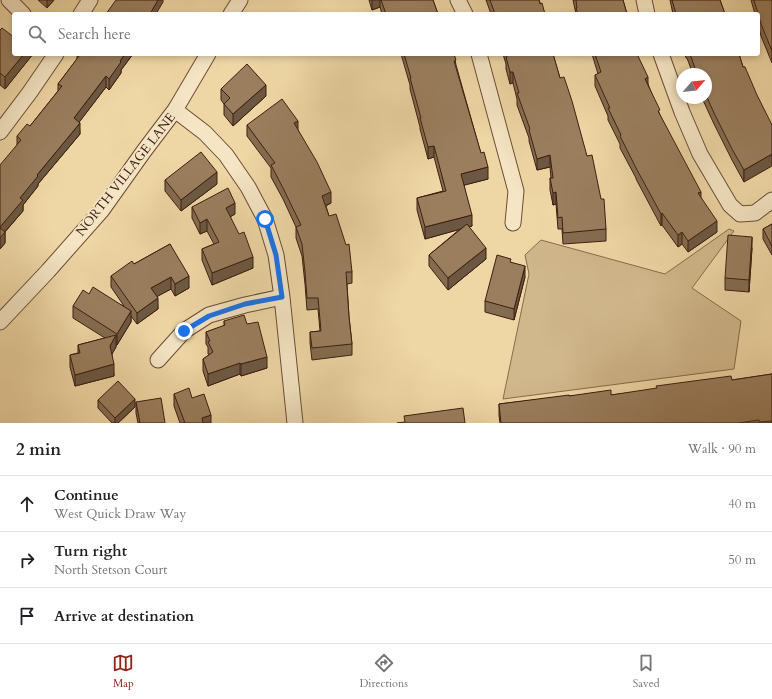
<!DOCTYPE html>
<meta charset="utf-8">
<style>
:root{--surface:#fff;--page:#f6f6f6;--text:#202124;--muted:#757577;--line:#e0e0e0;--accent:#8f2418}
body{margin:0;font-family:Cardo,serif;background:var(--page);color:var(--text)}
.compass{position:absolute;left:676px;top:68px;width:36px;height:36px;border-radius:50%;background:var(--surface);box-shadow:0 2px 6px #0003;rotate:62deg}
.stop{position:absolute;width:12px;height:12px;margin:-9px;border:3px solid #1a73e8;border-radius:50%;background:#fff}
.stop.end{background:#1a73e8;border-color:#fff;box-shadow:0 1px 4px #0008}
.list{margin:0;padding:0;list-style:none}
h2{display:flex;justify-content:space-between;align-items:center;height:52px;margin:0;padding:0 16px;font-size:17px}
h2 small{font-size:13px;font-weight:400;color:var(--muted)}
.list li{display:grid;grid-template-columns:26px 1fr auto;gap:12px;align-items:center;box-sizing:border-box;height:56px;padding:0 16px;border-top:1px solid var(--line)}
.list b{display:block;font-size:15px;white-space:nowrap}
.list p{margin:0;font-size:13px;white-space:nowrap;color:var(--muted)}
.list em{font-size:13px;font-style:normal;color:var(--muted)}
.icon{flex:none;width:22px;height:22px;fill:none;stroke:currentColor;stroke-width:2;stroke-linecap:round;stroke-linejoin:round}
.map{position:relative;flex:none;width:772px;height:423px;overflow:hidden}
.search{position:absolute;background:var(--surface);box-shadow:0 2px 6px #0003;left:12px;right:12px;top:12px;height:44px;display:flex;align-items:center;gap:10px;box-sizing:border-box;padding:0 14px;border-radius:4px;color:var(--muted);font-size:15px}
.sheet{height:220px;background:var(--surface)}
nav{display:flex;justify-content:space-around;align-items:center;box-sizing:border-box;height:56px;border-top:1px solid var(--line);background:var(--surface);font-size:11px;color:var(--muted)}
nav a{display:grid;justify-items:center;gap:2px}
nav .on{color:var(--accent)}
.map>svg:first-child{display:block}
</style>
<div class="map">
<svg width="772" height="423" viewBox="0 0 772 423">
<rect width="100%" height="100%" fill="#efd7a5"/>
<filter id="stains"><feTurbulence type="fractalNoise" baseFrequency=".005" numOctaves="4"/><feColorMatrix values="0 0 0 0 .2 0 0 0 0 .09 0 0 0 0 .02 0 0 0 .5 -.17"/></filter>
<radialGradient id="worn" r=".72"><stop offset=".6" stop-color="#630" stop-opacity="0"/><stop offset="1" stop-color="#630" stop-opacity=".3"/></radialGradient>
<path fill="#d1b88c" stroke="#876b4e" d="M729,229L734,231L692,288L741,321L734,369L503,399L529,274L525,255L541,240L665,274Z"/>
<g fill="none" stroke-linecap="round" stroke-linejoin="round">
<g stroke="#6a4c36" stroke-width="17">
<path id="minor" d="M9,0L23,14
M458,0L465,14
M644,0L647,14
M81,14L90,0
M231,14L240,0
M479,54L516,191L513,223
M661,54L682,112L700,154L730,205L740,214L755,213L772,200
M175,110L205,133L226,155L248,187L265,219L276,255L282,297L295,423
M0,132L30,92L56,54
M0,322L48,271L102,210L144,151L175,110L208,54
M158,360L184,331L209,315L245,305L282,297"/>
</g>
<use href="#minor" stroke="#f5e5c4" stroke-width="15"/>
</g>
<path fill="#846c51" stroke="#3d1e11" d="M38,0H54L47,8Z
M369,0H433L438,14H382L380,7L372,10Z
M486,0H539L545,14H491Z
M573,0H623L627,14H576Z
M670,0H720L725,14H673Z
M751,0H772V63L761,36L758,24V14H755Z
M0,30L14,54H33L5,89L0,85Z
M77,54H133L121,70V73L109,90L106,87L79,122L80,134L38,184V186L23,205V211L5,232V243L0,249L17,145V136L30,126L58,91V84L77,59Z
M401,54H454L456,65L488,179L464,185L472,226L469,227L486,259L448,290L429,266V255L460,229L425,239L417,210V198L443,191L434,157L428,159L420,129V127L410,89V85Z
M503,54H553L560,78L606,229V241L563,244L562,229H558L556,204L553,205L550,190V178H551L550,167L537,170L529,141V138L517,105V99L513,83L510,84L506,69V64Z
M592,54H637L648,84L660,115L701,198L717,232L688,252L682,244L678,247L662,225L661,226L636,179V178L620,148V144L608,120V116L595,86V75L598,74Z
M685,54H739L743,67H745L744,182L732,160L714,124L702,98H706V74H693L687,58H686Z
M221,89L266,96L233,126L224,115V104L221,100Z
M247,125L298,130L331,203L326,206L329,216L352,272V283L347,284L349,317L352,344V355L312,360L310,343V332L320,331L318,309L307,310L305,284L302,256L296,238V227L283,199L271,177V168L247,136Z
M165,180L217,184L181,211L165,191Z
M192,207L235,214L230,217L253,268L212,285L202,260V249L214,244L207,231L200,234L192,218Z
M772,224V255L763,239V229Z
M170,244L189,288L175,296L171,289L157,296L158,309L137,324L131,316V322L117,345H116V347L112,354L114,376L75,386L70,367V355L78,353V345L105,338L73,318V306L89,294L124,306L111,287V276L134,264Z
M752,248L749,292L725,290V278Z
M511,262L525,277L514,320L485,312V301Z
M224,321L247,324L267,368L241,376L240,374L208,386L203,371V359L209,355L208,354V347L206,344V332L224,326Z
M772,374V423H500L499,416V404L569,396L611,395L732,380Z
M174,394L192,398L211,423H180L174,406Z
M98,400L135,407L118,423H112L98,408Z
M136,402L165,423H138L136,413Z"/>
<path fill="#6c5842" stroke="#3d1e11" d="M47,0H54L47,8Z
M158,0H163V2L156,14H150Z
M372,0H380V7L372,10Z
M24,54H33L5,89V77Z
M125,54H133L121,70V73L109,90V79L120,61Z
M510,72H513V83L510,84Z
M106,76V87L74,129V118Z
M648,77V89L645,79Z
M266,85V96L233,126V114Z
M298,121V132L294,123Z
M80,123V134L38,184V186L23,205V211L2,235L5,232V243L0,249V227L20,198L37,175Z
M434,146V157L428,159V147Z
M772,154V166L744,182V170Z
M550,155V167L537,170V159Z
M488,167V179L461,186V174Z
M217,172V184L181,211V200Z
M331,192V203L322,207V196Z
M556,192V204L553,205V193Z
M701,192V203L698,193Z
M235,203V214L226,219V208Z
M662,213V225L661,226V214Z
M472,215V226L425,239V227Z
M207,219V231L200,234V223Z
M717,221V232L688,252V241Z
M682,232V244L678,247V235Z
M752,237V248L749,292V280Z
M486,248V259L448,290V278Z
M253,257V268L212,285V273Z
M525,266V277L514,320V309Z
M189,276V288L175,296V284Z
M171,277V289L151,300V288Z
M158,298V309L137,324V313Z
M131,311V322L117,345V334Z
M116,335V347L110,357V346Z
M267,357V368L241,376V364Z
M240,363V374L208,386V374Z
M114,364V376L75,386V375Z
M135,399V407L118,423H115V418Z
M211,415V423H202V418Z"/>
<path fill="#9a7e5e" stroke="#3d1e11" d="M116,0H158L150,14H106Z
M381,0H433L438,14H386Z
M490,0H539L540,4L542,3L545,14H495Z
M576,0H623L627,14H578L576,8H577Z
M672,0H720L725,14H676Z
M754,0H772V51L761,24Z
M2,28L14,37V54H24L5,77L0,73V30Z
M77,54H125L120,61L121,62L109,79L106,76L74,118L80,123L37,175L38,176L20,198L23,200L0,227V165L21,140L17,136L27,124L30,126L62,86L58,84L79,56L77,55Z
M404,54H454L456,60L454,61L481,153L484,152L488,167L461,174L472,215L425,227L417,198L446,191L434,146L428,147L420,118H421L410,78H411Z
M506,54H553L560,78L564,77L572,101L587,156L592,155L601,199H604L606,229L563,233L562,217L558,218L556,192L553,193L550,178H553L550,155L537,159L529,130L530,129L517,93H519L513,72H510L506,57H507Z
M595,54H637L648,77L645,79L660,110L658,111L701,192L698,193L717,221L688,241L682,232L678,235L662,213L661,214L636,168L620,136L621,135L608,108H610L595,75L601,72Z
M690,54H739L743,67H745L757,95L772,125V154L744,170L732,149L714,113L706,95V74H697Z
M247,64L266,85L233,114L224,104L230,98L221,89Z
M282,99L298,121L294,123L317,162L331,192L322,196L329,216L336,214L346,245L349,244L352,272H346L349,317L352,344L312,348L310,332L321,331L318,298H307L305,272L302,244L296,227L301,225L283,188L271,165L275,163L247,125Z
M201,152L217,172L181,200L165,180Z
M228,188L235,203L226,208L239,234L244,232L253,257L212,273L202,249L219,242L207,219L200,223L192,207Z
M467,224L486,248L448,278L429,255Z
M772,224V246L763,229Z
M0,228L5,232L0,238Z
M728,235L752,237L749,280L725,278Z
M170,244L189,276L175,284L171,277L151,288L158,298L137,313L111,276L132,261L134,264Z
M497,255L511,259L510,262L525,266L514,309L485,301Z
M93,287L131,311L117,334L73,306L83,290L89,294Z
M244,315L247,324L258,322L267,357L241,364L240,363L208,374L203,359L213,352L208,342L210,341L206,332L225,325L224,321Z
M116,335L110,346L114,364L75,375L70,355L80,353L78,345Z
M772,374V421L759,422V420L738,423H501L499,404L569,395V396L611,390V395L657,388L656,386L731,376L732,380Z
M118,381L135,399L115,418L98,400Z
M189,388L192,398L204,394L211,415L202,418L203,423H185L174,394Z
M161,398L165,423H140L136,402Z
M463,408L465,423H397L405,422L404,416Z"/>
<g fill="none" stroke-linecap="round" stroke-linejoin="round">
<path stroke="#1a73e8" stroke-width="5" d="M184,331L209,316L245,304L282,297L276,255L265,219"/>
</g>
<g text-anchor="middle" stroke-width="3.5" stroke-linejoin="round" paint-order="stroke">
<g font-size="13" fill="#3d1e11" stroke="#f5e5c4">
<text transform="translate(125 174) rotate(-52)" y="5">NORTH VILLAGE LANE</text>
</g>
</g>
<rect width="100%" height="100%" filter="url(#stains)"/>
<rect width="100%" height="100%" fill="url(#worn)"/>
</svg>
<svg class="compass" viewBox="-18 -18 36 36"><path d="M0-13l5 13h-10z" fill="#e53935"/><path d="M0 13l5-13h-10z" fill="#757577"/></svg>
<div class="stop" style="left:265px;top:219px"></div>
<div class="stop end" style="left:184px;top:331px"></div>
<div class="search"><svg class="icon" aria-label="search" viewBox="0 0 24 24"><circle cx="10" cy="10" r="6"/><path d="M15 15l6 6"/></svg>Search here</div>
</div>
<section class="sheet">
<h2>2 min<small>Walk · 90 m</small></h2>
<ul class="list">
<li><svg class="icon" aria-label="ahead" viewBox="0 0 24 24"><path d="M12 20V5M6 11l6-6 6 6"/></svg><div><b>Continue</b><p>West Quick Draw Way</p></div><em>40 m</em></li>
<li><svg class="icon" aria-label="right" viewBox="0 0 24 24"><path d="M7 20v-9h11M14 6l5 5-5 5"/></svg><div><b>Turn right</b><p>North Stetson Court</p></div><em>50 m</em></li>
<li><svg class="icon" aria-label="arrive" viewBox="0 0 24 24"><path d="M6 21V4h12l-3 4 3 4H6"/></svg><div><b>Arrive at destination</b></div></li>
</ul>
</section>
<nav>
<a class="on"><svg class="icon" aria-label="map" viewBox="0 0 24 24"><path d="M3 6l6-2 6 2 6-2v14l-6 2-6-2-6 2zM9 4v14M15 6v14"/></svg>Map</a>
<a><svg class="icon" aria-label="directions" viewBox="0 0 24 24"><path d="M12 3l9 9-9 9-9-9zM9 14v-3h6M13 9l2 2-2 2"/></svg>Directions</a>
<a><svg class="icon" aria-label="saved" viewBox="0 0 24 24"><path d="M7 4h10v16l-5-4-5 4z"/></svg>Saved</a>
</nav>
